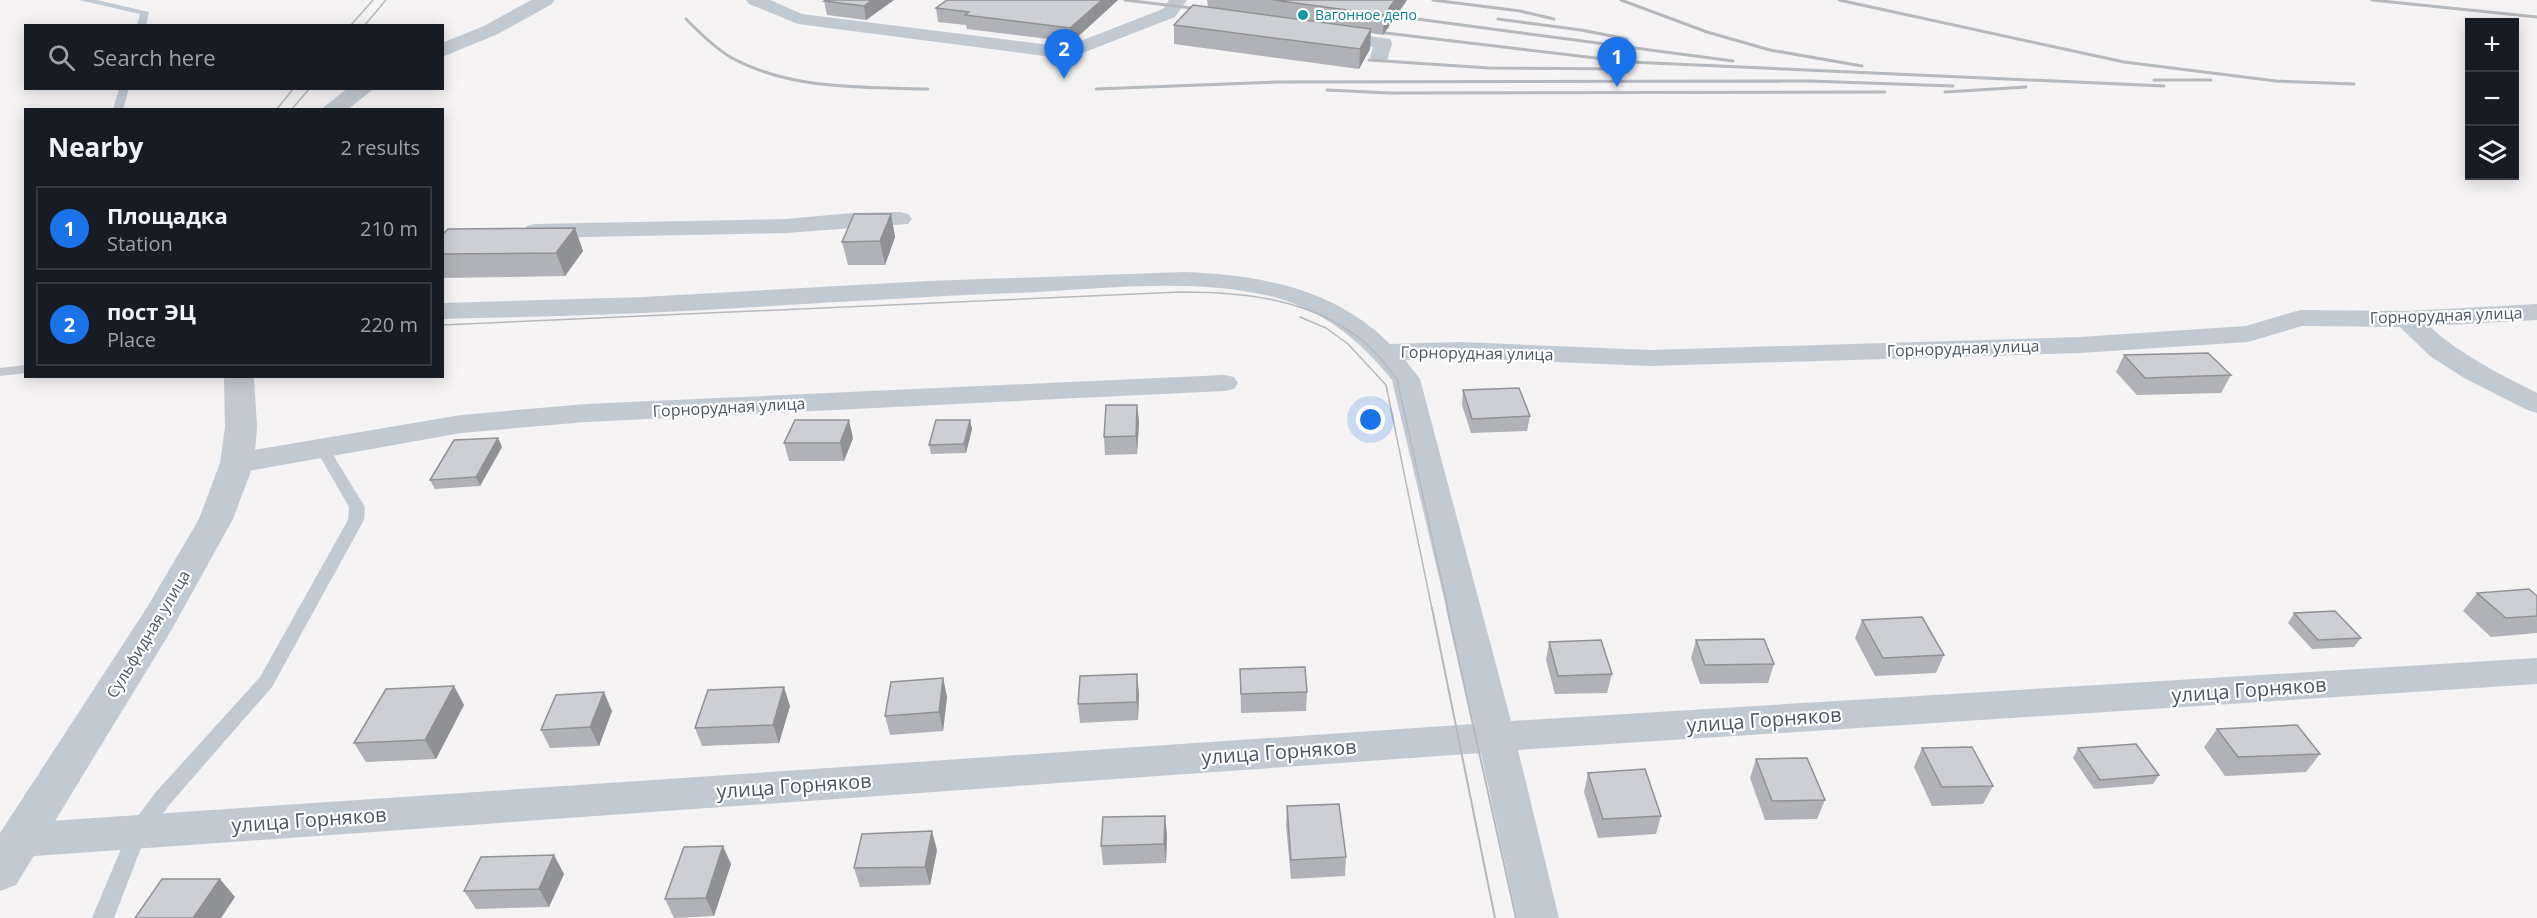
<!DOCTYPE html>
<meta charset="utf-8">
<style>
:root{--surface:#171b24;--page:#242831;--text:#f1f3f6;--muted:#9ea1a6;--line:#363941;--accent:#1a73e8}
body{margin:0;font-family:"Open Sans",sans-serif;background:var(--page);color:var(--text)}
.controls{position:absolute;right:18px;top:18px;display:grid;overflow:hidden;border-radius:0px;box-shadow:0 3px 15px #0003}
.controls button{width:54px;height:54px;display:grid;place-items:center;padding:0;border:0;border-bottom:2px solid var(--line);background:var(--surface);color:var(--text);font:30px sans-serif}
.you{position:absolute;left:1371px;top:420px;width:21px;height:21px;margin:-15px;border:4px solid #fff;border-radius:50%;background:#1a73e8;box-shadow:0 0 0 9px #1a73e833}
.badge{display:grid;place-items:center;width:39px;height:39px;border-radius:50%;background:var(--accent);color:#fff;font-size:20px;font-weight:700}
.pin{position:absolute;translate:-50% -50px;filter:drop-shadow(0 2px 3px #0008)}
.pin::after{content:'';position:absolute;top:32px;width:21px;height:18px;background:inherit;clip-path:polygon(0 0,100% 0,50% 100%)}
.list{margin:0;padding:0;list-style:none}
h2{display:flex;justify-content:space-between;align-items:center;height:78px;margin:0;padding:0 24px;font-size:26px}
h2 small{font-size:20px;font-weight:400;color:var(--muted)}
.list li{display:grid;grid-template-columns:39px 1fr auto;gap:18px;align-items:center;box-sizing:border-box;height:84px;margin:0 12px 12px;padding:0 12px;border:2px solid var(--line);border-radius:0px}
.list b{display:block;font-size:22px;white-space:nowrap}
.list p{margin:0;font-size:20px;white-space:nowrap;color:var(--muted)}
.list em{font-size:20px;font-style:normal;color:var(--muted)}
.icon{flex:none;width:33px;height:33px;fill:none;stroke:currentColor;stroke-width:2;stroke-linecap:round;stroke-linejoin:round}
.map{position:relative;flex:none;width:2537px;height:918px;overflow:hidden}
.search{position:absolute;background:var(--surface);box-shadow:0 3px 15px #0003;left:24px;top:24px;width:420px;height:66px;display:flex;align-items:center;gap:15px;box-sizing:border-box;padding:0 21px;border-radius:0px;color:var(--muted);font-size:22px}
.panel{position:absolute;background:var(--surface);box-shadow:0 3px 15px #0003;left:24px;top:108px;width:420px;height:270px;border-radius:0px}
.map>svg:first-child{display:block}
</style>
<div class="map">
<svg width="2537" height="918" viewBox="0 0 2537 918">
<rect width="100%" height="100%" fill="#f5f3f3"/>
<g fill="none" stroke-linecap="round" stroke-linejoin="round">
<path fill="#c1cad2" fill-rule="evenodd" d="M79,0H97L149,12L146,26H137L140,14Z
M119,88H129L123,110H113Z
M26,365V373L0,376V368Z
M322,443L327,445L365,507L364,520L272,687L170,804L146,835L114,918H92L131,825L156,792L260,677L348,520L349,507L315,448Z"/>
<path fill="#c1cad2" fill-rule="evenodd" d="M746,0H770L802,14L1065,47L1163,9L1169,0H1187L1175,17L1067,59L798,24L749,4Z
M1329,30L1390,39L1392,43L1387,61H1373L1370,57L1373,47L1322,40L1320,36L1322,32Z
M900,212L908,214L912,219L908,224L786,233L535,238L527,236L523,231L527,226L535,224L786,219L852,213Z
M1184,272C1261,275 1334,288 1390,344L1461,342L1650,350L2080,337L2246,326L2300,310L2407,311L2537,304V320L2429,326C2461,355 2498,373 2537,393V413L2527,410L2464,378L2430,356L2400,327L2302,326L2248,342L2080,353L1650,366L1461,358L1405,360L1420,379L1511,721L2537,658V684L1518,750L1559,918H1517L1481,753L21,857L7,852L1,840L7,828L21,823L1474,724L1392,380C1361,341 1323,310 1274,297C1190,276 1098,290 1013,293C890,298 767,307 644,313C577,316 510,317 442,319V303L643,297L928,281Z
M1224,375L1234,377L1238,383L1234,389L1224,391L586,422L461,433L237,473L226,470L222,463L226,456L237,453L461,415L586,404Z"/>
<path fill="#c1cad2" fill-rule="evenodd" d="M531,0H555L552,4L498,34L442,57V43L484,26Z
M348,88H375L347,110H320Z
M224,376H254L257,427L254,463L233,519L172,629L16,885L0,891V833L146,609L199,519L220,463L225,427Z"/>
<path stroke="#b5b8bd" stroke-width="1.5" d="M350,26L373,0
M364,26L386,0
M276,110L294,88
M291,110L310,88
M1300,317L1326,328L1348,344L1386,385L1432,609
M442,325L1181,292C1246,292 1311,299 1363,341C1377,352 1386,366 1397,379L1448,609"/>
<path stroke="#b5b8bd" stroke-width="2" d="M1432,608L1495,918
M1447,608L1516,918"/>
<path stroke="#b5b8bd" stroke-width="3" d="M1125,0L1208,10
M1433,0L1520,11L1554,19
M1621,0L1707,32L1770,50L1862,66
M1839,0L2124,62L2276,81L2354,84
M2372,0L2537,17
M1379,14L1733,61
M686,19C700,33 715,48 732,58C791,90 863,87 928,89
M1498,19L1581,30L1627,39
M1369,31L1630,62L2164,86
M1369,60L1489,68L1625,69
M2154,80H2211
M1096,89L1278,82L1810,81L1953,86
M1327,90L1389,93L1885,92
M1945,92L2026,87"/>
</g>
<path fill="#b0b2b7" d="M826,0H894L866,20L827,15L824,1Z
M1118,0L1072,42L967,29L966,25L938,22L936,8Z
M1207,0H1407L1383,35L1371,33L1370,49L1359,69L1174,44V25L1208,7Z
M891,214L895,237L885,265H848L842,242Z
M575,228L583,251L565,276L442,278V235Z
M2124,355L2231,375L2221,393L2137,395L2116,372Z
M1463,390L1530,416L1527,431L1471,433L1462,405Z
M1137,405L1139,422L1137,454L1105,455L1104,437Z
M970,420L972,429L966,453L931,454L929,445Z
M498,438L502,447L480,486L435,489L430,480Z
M853,438L844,461H789L784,443Z
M2477,593L2537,596V633L2491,637L2463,611Z
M2294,613L2361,638L2354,647L2312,649L2288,623Z
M1862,620L1944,655L1936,673L1875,676L1855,638Z
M1696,640L1774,664L1768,683L1700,684L1691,658Z
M1549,642L1612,674L1607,693L1555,694L1546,660Z
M1240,669L1307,692L1306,711L1241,713Z
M943,678L947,697L943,731L890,735L885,716Z
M454,686L464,705L436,759L366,762L354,743Z
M1139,693L1138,720L1080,723L1078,704Z
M790,706L779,743L702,746L695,728Z
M612,711L599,746L550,748L541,730Z
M2217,729L2320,754L2306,772L2225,776L2204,747Z
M1922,748L1993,786L1983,804L1932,806L1914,767Z
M2078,748L2159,775L2153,784L2094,789L2073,758Z
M1756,759L1825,800L1817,819L1765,820L1750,778Z
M1588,773L1661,816L1656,834L1598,838L1584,792Z
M1287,806L1346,857L1345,876L1291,879L1286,825Z
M1167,834L1166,863L1103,865L1101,846Z
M937,850L930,885L860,887L854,868Z
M731,864L714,916L674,918L665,899Z
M564,874L549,907L476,909L464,891Z"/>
<path fill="#909195" d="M872,0H894L866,20L864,6Z
M1102,0H1118L1072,42L1070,28Z
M1395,0H1407L1383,35L1384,15Z
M1371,29L1370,49L1359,69L1360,49Z
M891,214L895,237L885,265L880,241Z
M575,228L583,251L565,276L556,253Z
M1137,405L1139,422L1137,454L1136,436Z
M849,420L853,438L844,461L840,443Z
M970,420L972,429L966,453L964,444Z
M498,438L502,447L480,486L476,477Z
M1137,674L1139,693L1138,720L1137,702Z
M943,678L947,697L943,731L939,712Z
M454,686L464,705L436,759L425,740Z
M784,687L790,706L779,743L773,725Z
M604,692L612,711L599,746L590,727Z
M1165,816L1167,834L1166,863L1164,844Z
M932,831L937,850L930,885L925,867Z
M723,846L731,864L714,916L706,898Z
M554,855L564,874L549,907L539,889Z
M220,879L235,897L221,918H193Z"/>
<path fill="#cdcfd5" stroke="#909195" stroke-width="1.5" d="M826,0H872L864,6L824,1Z
M947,0H1102L1070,28L965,15L969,12L936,8Z
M1273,0H1395L1384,15Z
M1193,5L1371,29L1360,49L1174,25Z
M854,214H891L880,241L842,242Z
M575,228L556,253L442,254V235L448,229Z
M2208,353L2231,375L2145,378L2124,355Z
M1519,388L1530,416L1472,419L1463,390Z
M1106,405H1137L1136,436L1104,437Z
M795,420H849L840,443H784Z
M936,420H970L964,444L929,445Z
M498,438L476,477L430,480L454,440Z
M2529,589L2537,596V616L2506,618L2477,593Z
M2335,611L2361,638L2318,640L2294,613Z
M1922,617L1944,655L1883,658L1862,620Z
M1764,639L1774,664L1705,665L1696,640Z
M1601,640L1612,674L1558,676L1549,642Z
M1305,667L1307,692L1241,694L1240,669Z
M1137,674V702L1078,704L1080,676Z
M943,678L939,712L885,716L891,682Z
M454,686L425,740L354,743L386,689Z
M784,687L773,725L695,728L708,690Z
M604,692L590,727L541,730L556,695Z
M2297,725L2320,754L2238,757L2217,729Z
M2136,744L2159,775L2100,780L2078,748Z
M1972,747L1993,786L1942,787L1922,748Z
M1807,758L1825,800L1772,801L1756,759Z
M1645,769L1661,816L1603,819L1588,773Z
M1339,804L1346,857L1291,860L1287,806Z
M1165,816L1164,844L1101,846L1103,817Z
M932,831L925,867L854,868L862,834Z
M723,846L706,898L665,899L684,847Z
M554,855L539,889L464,891L481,857Z
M162,879H220L193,918H135Z"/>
<circle fill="#0f9aa8" stroke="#fff" stroke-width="2" cx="1303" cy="15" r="6"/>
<g text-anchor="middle" stroke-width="4.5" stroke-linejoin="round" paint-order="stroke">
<g font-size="14" fill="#0d838f" stroke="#fff" text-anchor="start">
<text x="1315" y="20">Вагонное депо</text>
</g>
<g font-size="16" fill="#4a5661" stroke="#fff">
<text transform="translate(2446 315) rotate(-2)" y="6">Горнорудная улица</text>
<text transform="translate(1963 348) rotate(-2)" y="6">Горнорудная улица</text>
<text transform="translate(1477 353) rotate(1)" y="6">Горнорудная улица</text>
<text transform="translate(729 407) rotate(-3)" y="6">Горнорудная улица</text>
<text transform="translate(148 634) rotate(-59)" y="6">Сульфидная улица</text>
</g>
<g font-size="20" fill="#4a5661" stroke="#fff">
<text transform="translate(2249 690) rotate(-4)" y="7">улица Горняков</text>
<text transform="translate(1764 720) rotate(-4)" y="7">улица Горняков</text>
<text transform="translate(1279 752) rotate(-4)" y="7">улица Горняков</text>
<text transform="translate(794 786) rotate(-4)" y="7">улица Горняков</text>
<text transform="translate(309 820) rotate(-4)" y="7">улица Горняков</text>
</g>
</g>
</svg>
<div class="controls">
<button>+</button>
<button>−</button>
<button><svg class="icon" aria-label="layers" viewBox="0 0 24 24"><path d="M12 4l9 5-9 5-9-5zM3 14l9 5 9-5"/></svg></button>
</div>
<div class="you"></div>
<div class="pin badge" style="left:1617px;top:87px">1</div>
<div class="pin badge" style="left:1064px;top:79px">2</div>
<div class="search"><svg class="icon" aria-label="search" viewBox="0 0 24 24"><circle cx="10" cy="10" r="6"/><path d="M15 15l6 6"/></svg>Search here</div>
<section class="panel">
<h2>Nearby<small>2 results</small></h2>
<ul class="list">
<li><span class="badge">1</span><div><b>Площадка</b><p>Station</p></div><em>210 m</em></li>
<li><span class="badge">2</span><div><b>пост ЭЦ</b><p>Place</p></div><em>220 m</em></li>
</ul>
</section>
</div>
